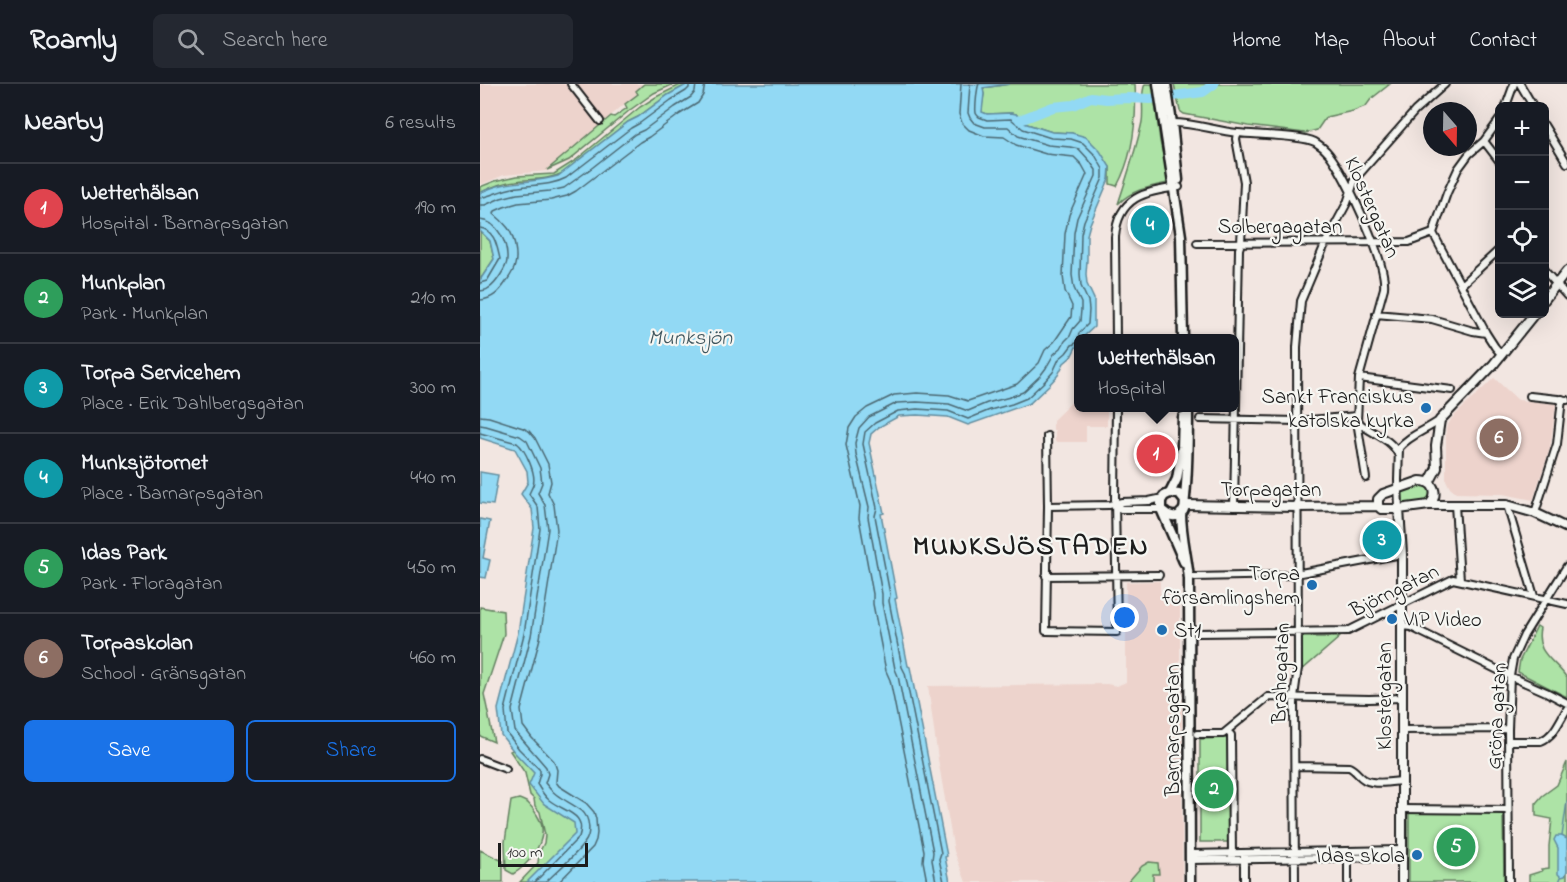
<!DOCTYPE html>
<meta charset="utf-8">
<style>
:root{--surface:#171b24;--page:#242831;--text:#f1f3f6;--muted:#9ea1a6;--line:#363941;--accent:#1a73e8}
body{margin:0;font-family:"Indie Flower",sans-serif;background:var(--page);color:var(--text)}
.controls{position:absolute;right:18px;top:18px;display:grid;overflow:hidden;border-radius:9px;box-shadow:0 6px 24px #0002}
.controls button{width:54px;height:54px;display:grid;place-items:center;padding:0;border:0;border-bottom:2px solid var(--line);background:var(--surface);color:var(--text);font:30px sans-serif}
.compass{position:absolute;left:943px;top:18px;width:54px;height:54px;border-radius:50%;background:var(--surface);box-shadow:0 6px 24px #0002;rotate:160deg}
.scale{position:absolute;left:18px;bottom:15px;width:90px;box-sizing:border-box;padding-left:6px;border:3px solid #1c1c1c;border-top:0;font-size:16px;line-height:21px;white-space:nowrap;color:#1c1c1c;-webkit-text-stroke:4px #f6f6f2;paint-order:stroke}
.you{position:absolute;left:645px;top:534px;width:21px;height:21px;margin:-15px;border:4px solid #fff;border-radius:50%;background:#1a73e8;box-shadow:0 0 0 9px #1a73e833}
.badge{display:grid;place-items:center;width:39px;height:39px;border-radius:50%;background:var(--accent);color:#fff;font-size:20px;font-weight:700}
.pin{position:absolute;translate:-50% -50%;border:3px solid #fff;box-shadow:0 2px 6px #0006}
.popup{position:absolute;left:594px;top:250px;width:165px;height:78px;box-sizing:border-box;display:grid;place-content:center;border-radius:9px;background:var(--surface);filter:drop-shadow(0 2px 4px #0005);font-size:20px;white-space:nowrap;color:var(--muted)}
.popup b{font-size:22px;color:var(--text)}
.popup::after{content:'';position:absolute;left:50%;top:100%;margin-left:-12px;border:12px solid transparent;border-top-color:var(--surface)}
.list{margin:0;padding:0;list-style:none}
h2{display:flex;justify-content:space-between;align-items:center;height:78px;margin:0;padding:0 24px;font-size:26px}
h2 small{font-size:20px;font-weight:400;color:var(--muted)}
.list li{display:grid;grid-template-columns:39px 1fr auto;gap:18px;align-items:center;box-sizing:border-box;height:90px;padding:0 24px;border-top:2px solid var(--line)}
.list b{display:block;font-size:22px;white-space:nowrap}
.list p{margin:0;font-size:20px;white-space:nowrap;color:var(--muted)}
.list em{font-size:20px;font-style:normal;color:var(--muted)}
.actions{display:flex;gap:12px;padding:18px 24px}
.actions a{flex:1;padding:14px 0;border:2px solid var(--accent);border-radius:9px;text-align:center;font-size:21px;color:var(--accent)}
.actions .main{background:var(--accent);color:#fff}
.icon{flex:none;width:33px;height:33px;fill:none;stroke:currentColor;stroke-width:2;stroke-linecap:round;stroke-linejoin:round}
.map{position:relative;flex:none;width:1087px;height:798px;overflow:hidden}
header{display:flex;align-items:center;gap:36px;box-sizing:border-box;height:84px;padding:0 30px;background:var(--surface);border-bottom:2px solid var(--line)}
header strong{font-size:28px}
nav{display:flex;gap:33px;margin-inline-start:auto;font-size:21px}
.search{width:420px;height:54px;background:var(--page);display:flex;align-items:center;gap:15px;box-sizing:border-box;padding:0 21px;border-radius:9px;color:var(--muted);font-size:22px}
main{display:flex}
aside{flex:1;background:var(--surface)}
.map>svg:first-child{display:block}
</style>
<header>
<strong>Roamly</strong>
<div class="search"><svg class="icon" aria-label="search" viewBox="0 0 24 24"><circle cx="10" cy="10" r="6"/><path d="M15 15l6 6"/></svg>Search here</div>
<nav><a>Home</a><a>Map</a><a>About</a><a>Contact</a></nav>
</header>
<main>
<aside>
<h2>Nearby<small>6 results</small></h2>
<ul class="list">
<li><span class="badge" style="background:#e0444e">1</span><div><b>Wetterhälsan</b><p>Hospital · Barnarpsgatan</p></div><em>190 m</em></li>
<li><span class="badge" style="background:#2e9e5b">2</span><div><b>Munkplan</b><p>Park · Munkplan</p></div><em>210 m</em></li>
<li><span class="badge" style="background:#0f9aa8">3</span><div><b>Torpa Servicehem</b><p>Place · Erik Dahlbergsgatan</p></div><em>300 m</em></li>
<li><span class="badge" style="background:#0f9aa8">4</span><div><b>Munksjötornet</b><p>Place · Barnarpsgatan</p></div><em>440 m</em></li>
<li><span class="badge" style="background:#2e9e5b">5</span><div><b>Idas Park</b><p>Park · Floragatan</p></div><em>450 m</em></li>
<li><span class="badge" style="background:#8d6e63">6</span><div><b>Torpaskolan</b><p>School · Gränsgatan</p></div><em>460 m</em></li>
</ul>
<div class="actions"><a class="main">Save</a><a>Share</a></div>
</aside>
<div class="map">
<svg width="1087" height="798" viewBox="0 0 1087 798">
<rect width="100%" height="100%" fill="#f2e6e1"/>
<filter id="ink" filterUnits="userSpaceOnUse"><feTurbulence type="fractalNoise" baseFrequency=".0167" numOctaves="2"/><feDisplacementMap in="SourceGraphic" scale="12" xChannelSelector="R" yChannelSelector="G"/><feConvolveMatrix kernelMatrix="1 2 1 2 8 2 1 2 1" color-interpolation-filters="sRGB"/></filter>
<g filter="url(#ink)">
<path fill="#edd3cc" d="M0,0H168L121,40L125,45L89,78L67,87L24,91L0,101Z
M1014,294L1038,316L1076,320L1070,364L1053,416L1023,410L976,409L970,404L966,396V344L972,334Z
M598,312V324H627V342H606V358H575V346H573V336Z
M680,497V510L700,511V615H702V798H486L474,767L458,675L448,602L627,600L637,602L646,598V498Z"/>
<path fill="#ade3a6" stroke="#648061" stroke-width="1.5" d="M164,0H194L174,9L150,26L89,76L67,86L131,32L134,33L147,24L145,20L158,10L156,7Z
M202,0H208L188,11L158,33L148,38L83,89C69,96 52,95 36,97C24,98 11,103 0,109V103L15,97L37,92L74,90L96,76L160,23L176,13Z
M530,0H655C657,34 653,72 637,102L630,100V83L592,49L572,48L544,39L536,30L531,29L507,30L501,28L504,10L502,4Z
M665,0H673L680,57L688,94L687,99C668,103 652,106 638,120C647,93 656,66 662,38C664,25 660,10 665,0Z
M694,0H910L891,15L886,22L873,27L846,33L837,46L825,49L768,42L704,30L700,27Z
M0,147L10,157L14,175L0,196Z
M940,401L949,404L951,408L950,415L947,418L923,421L922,406Z
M0,523L23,527L24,550L4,610L14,658L0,652Z
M1057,542L1060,544C1055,570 1074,575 1087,594V613L1038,588L1040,576Z
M822,553H860L822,586Z
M748,654V758H720V655Z
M37,664L120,717L75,798H40L58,779L59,769L64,759L65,751L60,728L55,722L54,715L50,711L45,689L30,667Z
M1087,678V798H1049V791L1062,787L1061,785L1069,784V762L1072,735L1056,732V719L1062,712L1077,701Z
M39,715C40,715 48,719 48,719C53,724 62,737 62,744C64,761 47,782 33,790L26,786L25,758L31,717Z
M929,729H1023L1024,798H929Z
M0,766L23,777V798H0Z
M669,778L678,779L679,790H673V798H648L662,782Z"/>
<path fill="#92d9f4" stroke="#638d9e" stroke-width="1.5" d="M208,0H530L503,4L504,10L502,28L507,30L531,29L536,30L544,39L572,48L592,49L606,53L620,67L630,83L629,95L610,140L607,151V176L606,190L607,200L614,215V243L602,254H598V259L591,273L584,279L578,291L569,301L550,319L488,341L468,333L437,331L419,332L399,343L391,350L389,359L404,429L401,430L417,514L415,515L428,582L430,583L467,772L465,773L470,798H47L95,750L94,739L64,720L49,701L54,689L35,669L21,651L18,625L38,549L54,444L52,425L41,410L48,398L47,387L35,365L0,354V196L14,175L10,157L0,147V109C25,95 52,100 78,92L148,38L158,33L188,11Z
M0,388L18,391L13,421L0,419Z
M0,435L10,437L3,474L10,476L6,494L0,493Z
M1076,752H1082L1087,755V787L1085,792L1081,793L1078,790V764L1074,756Z"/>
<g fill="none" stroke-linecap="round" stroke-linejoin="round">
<path stroke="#4b6872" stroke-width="1.5" d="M499,0C497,3 495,25 496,29C496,30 498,32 499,33L507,36L531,35L543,45L571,54L591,55L603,59L615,71L623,85V94L604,137L601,150L600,190L601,202L608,217L609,226L608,240L599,249L598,254
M0,114C10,112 22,106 33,104C50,100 69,103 86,94L151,44L160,39L191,16L206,7L209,4V0
M0,121H5L21,114L37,110L70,107L84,104L113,83L155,50L164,46L195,23L211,13L215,8L216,0
M0,136C18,137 28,160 27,176C27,183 15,201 9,204C6,207 4,206 0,207
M0,144C15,146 17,163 20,175L7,197L0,199
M0,216C13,215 19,208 26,198C30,192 34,187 35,181C38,171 34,152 28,144C24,139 19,134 14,130L15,127L24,123L38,119L71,116L87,112L96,107L160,58L169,53L200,30L218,19L223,11L225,0
M0,332L9,333L43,344L49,347L55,354L68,380L71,398L68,409L74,421L77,446L60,554L41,626L43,642L52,654L74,677L77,686L76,698L79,702L106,719L114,728L116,735L117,749L116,756L113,763L79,798
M0,341L6,342L40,352L47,357L60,384L62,399L58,409L65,421L68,445L51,552L32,626L35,647L66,683L68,690L65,699C76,714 89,717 102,727C110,734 111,750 105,758C97,770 77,787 66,798
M0,349L37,359C45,365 57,390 53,401C52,404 50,407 49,410L58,423L60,445L44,550L25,626L27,649L39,665L60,686V690L57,700C60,705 64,712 69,716C84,728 107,729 99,753L55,798
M447,798L443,777L444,767L410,596L406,587L393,520V510L379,434L380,422L366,361L369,344L376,333L387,324L414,311L437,309L469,311L488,317L537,300L559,279L565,266L574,258L591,233L592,222L585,207L583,192L585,150L589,131L607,90L602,81L594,73L566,70L536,61L524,53L504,52L489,46L482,39L479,30L481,0
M456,798L452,776L453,768L418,592L415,585L402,519V510L388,433L389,423L376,370L375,359L379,344L389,333L417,319L437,318L469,320L488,327L507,319L530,313L543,308L560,292L566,284L574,270L581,264L585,257L590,252L593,245L600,237L601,226V219L594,204L592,191L594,149L597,134L616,92V86L609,76L599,65L590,63L568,61L538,52L528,43H505L494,39L490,34L488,29L490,0
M464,798L459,775L461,769L425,589L422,583L409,517L410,510L395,432L397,424L383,360L385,348L395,339L418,327L437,325L468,327L488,335L510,326L532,320L547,314L565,297L573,288L579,275L586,269L592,261L598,258"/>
<path stroke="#638d9e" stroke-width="1.5" d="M1082,752L1087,717
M1079,798L1081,793"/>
<path stroke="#92d9f4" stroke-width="10" d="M540,36L573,23L593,21L611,13L626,15L649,14L670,15L723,8L734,0"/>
<g stroke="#1c1c1c" stroke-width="10">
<path id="minor" d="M91,0L120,37
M1040,0L1053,22
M1026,22L1034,0
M1020,35L1004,57L989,70L978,85L967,109L953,149L1006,249L1015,263L1022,271
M690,39C713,38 735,47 758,49C776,51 821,51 835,58C840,61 845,65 849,70C866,92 907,178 904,204L879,294L877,337L886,394
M1064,41L1087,79
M1004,57L1020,78
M717,159L929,158L953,149
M1064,186L1087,212
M981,201L1020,165
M896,230L952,235L993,247L1006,249
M636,254L635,153C638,113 665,107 699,103
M879,294L972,306
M1050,312L1087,316
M720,335L818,337L877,332
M878,338C890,349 911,354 918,370
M567,352L568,422L566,547L637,548L635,414L636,324
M635,421L641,425H681
M975,421L980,496
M1027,421L1054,512
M568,422L629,421L642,418L669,417L683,414
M754,423L759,165L761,159L764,98L756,55L757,49
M919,425L918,396L919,364C929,351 947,346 960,336
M1055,429L1077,360L1082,315
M566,492L679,491
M715,493L810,491L922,470
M922,542L931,543L1030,592L1066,608L1087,619
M717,549L868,547L973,495L1087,520
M922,646L1028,645
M747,647L751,651L752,772
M717,650H743L788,613L889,615L922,614
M1029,657H1061C1075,651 1079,637 1087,625
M0,675L26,685
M815,682L869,683C876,686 878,692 885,696C895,701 911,698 921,697
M922,725L1028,726
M710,770L922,766
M868,771V798
M764,772V798
M710,776L922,773
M815,798L814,613L818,584L817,263L821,217L846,158L867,119L875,95L935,27L965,0
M1029,798L1028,645L1030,592L1033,575L1044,551L1087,482"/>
</g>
<g stroke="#1c1c1c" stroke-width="12">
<path id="tertiary" d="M1064,216L1087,187
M940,397C955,397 959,411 949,421L919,425H901L898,422V415L903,410Z
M949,399L957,384L956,362L960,336L1013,281L1054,230
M705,421L818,423L898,422
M949,421H1027L1055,429L1087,444
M919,425L922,470V798"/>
</g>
<g stroke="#1c1c1c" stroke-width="13">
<path id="secondary" d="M678,0L701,152L703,254
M686,0L692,39L698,96
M690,409L697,395L702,363L703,333
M683,427C689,433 698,435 703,427C706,423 704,418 705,413C708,383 708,354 708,324
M701,429C701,451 707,473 709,495L710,798
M704,478L681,425V417L684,412L690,409L699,410L704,416"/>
</g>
<use href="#minor" stroke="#f6f6f2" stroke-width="6"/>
<use href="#tertiary" stroke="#f6f6f2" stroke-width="8"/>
<use href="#secondary" stroke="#f6f6f2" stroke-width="8"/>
</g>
</g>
<g fill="#1f6fb2" stroke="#f6f6f2" stroke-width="2">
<circle cx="946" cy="324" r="6"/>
<circle cx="832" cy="501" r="6"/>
<circle cx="912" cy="535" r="6"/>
<circle cx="682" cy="546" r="6"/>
<circle cx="937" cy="771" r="6"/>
</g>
<g text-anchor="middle" stroke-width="4.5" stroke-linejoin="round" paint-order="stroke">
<g font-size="21" fill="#1c1c1c" stroke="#f6f6f2">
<text transform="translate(893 123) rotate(66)" y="7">Klostergatan</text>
<text x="800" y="149">Solbergagatan</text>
<text x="791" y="412">Torpagatan</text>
<text transform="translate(914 506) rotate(-26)" y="7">Björngatan</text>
<text transform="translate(800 589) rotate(-88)" y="7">Brahegatan</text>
<text transform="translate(904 612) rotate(-90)" y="7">Klostergatan</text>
<text transform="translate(1016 632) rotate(-87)" y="7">Gröna gatan</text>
<text transform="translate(692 646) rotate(-90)" y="7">Barnarpsgatan</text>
</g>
<g font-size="21" fill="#1c1c1c" stroke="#f6f6f2" text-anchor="end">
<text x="934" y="319">Sankt Franciskus<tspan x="934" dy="24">katolska kyrka</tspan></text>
<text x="820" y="496">Torpa<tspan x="820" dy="24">församlingshem</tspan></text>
<text x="924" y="542" text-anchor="start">VIP Video</text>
<text x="694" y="553" text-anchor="start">St1</text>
<text x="925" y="778">Idas skola</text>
</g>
<g font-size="22" font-style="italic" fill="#3f555d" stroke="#f6f6f2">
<text x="210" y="260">Munksjön</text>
</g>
<g font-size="27" font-weight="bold" letter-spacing="1.5" fill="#1c1c1c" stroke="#f6f6f2">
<text x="551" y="470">MUNKSJÖSTADEN</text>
</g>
</g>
</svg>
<div class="controls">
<button>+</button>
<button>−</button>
<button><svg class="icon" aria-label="locate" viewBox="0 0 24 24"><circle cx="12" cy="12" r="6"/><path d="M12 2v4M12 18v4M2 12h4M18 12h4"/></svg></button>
<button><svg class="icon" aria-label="layers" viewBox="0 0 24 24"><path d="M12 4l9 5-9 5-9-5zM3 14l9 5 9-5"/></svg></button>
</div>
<svg class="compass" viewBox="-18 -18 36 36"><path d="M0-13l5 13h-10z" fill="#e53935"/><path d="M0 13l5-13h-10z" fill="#9ea1a6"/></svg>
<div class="scale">100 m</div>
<div class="you"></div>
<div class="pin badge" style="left:676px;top:370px;background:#e0444e">1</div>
<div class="popup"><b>Wetterhälsan</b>Hospital</div>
<div class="pin badge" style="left:734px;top:705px;background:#2e9e5b">2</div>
<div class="pin badge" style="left:902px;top:456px;background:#0f9aa8">3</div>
<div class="pin badge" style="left:670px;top:141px;background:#0f9aa8">4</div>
<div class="pin badge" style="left:976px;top:763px;background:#2e9e5b">5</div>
<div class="pin badge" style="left:1019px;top:354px;background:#8d6e63">6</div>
</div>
</main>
